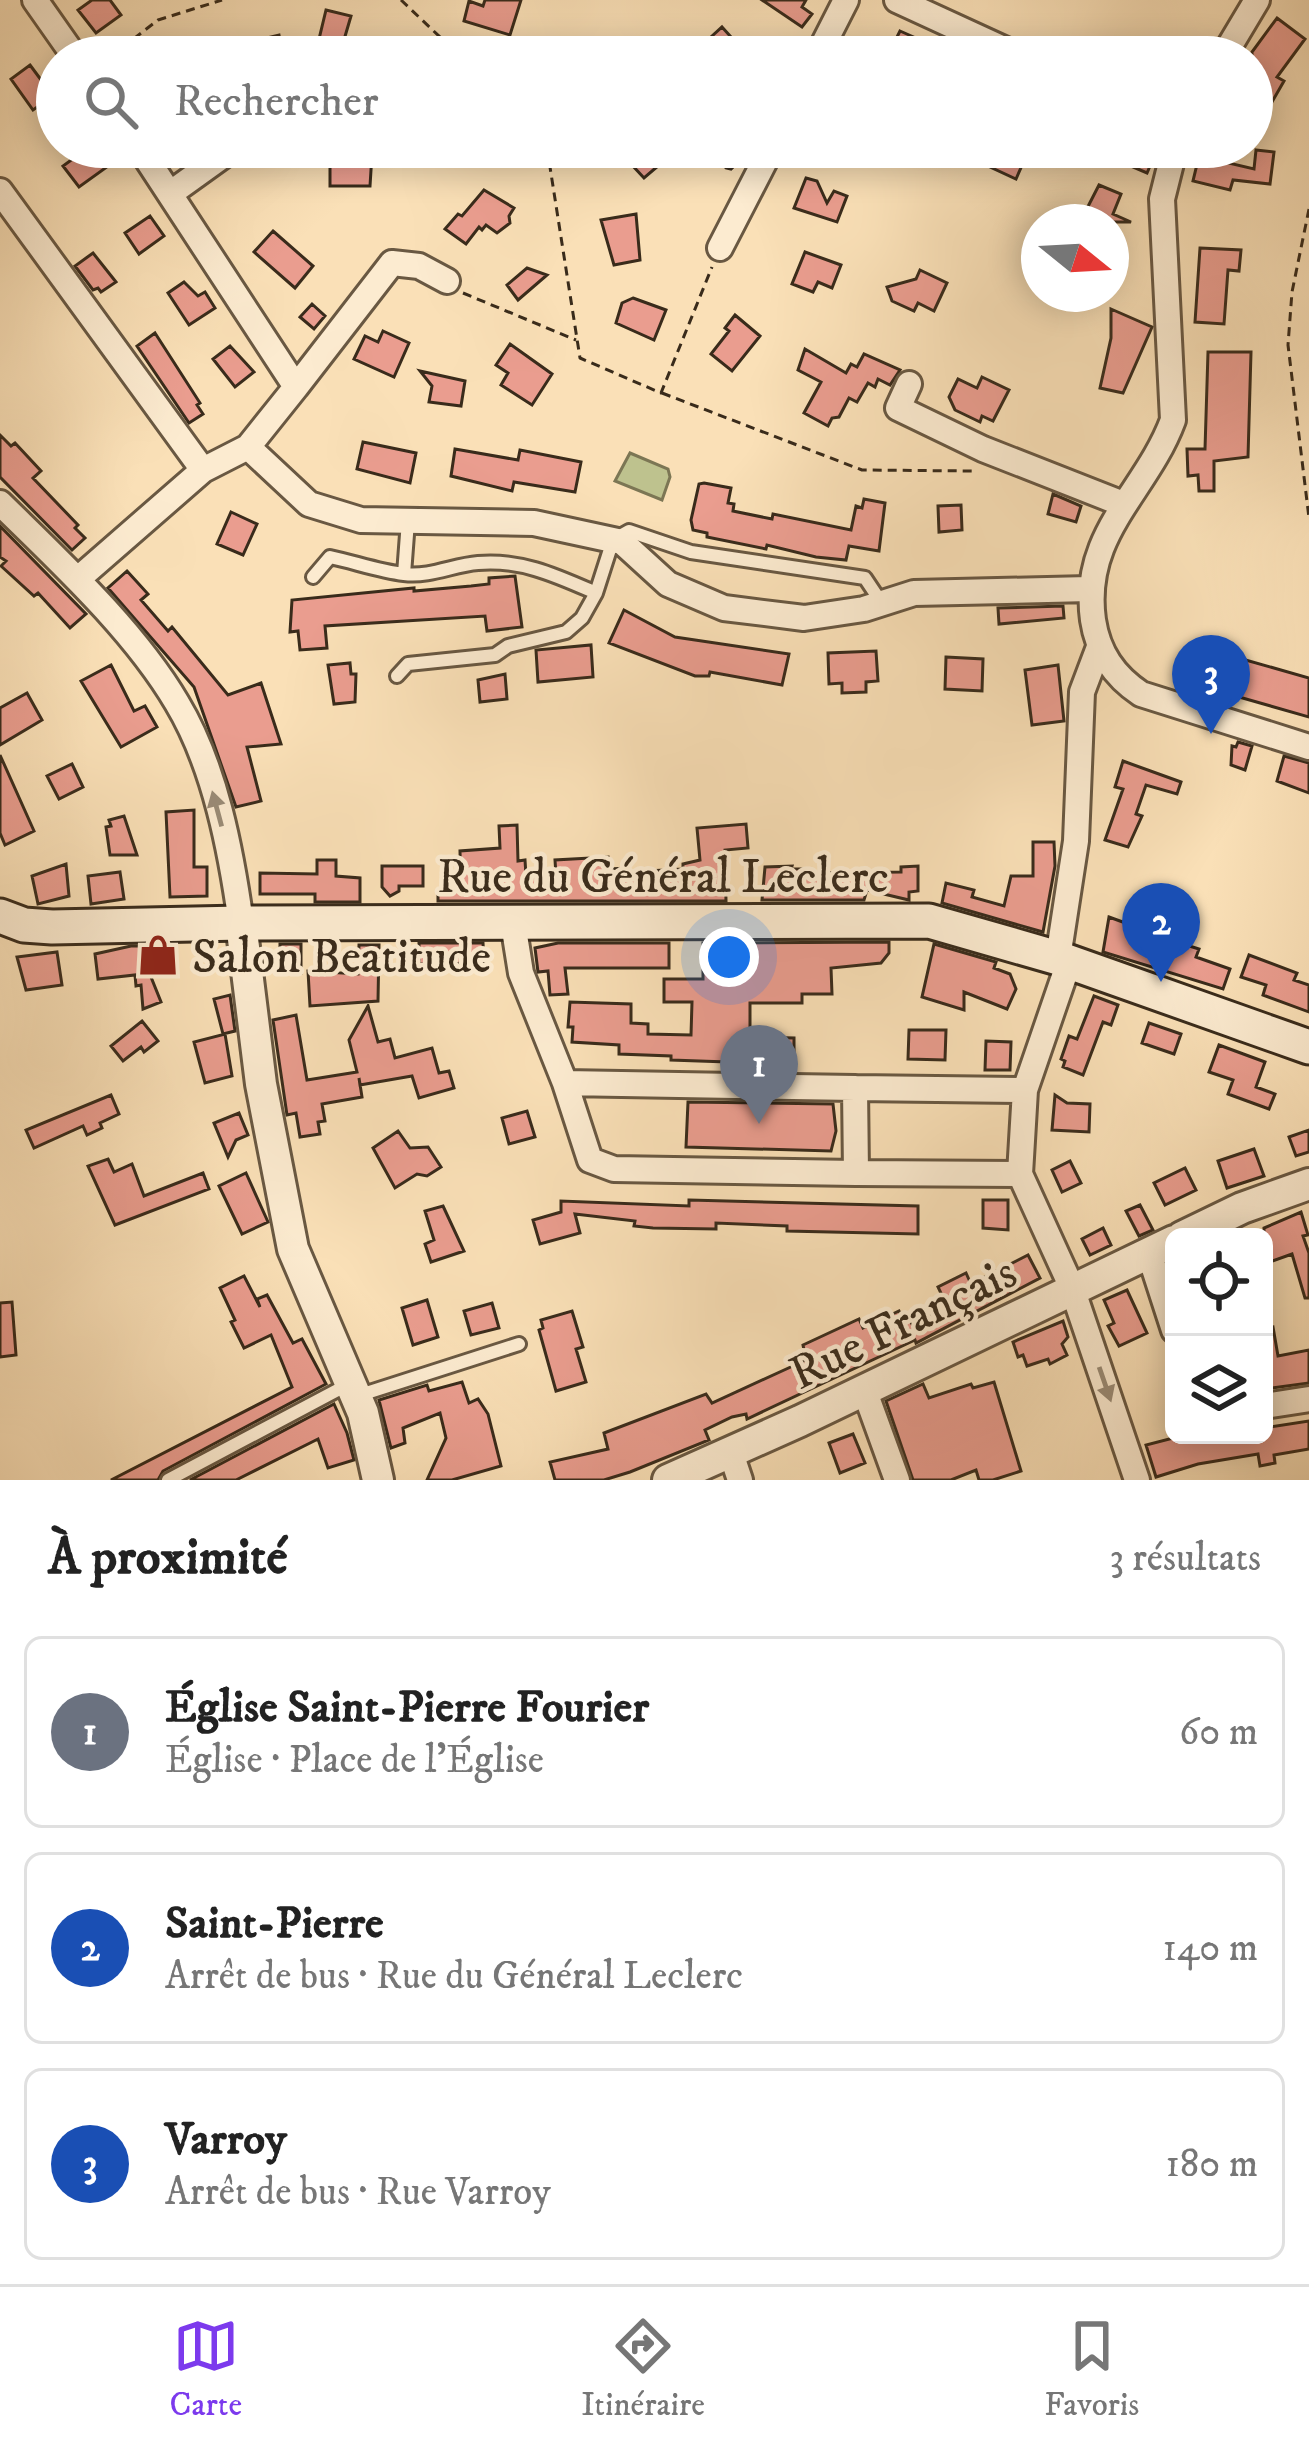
<!DOCTYPE html>
<html lang="fr">
<meta charset="utf-8">
<style>
:root{--surface:#fff;--page:#f2f2f2;--text:#222;--muted:#767676;--line:#e0e0e0;--accent:#7c3aed}
body{margin:0;font-family:"IM FELL DW Pica",serif;background:var(--page);color:var(--text)}
.controls{position:absolute;right:36px;bottom:36px;display:grid;overflow:hidden;border-radius:18px;box-shadow:0 6px 30px #0003}
.controls button{width:108px;height:108px;display:grid;place-items:center;padding:0;border:0;border-bottom:3px solid var(--line);background:var(--surface);color:var(--text);font:60px sans-serif}
.compass{position:absolute;left:1021px;top:204px;width:108px;height:108px;border-radius:50%;background:var(--surface);box-shadow:0 6px 30px #0003;rotate:108deg}
.you{position:absolute;left:729px;top:957px;width:42px;height:42px;margin:-30px;border:9px solid #fff;border-radius:50%;background:#1a73e8;box-shadow:0 0 0 18px #1a73e833}
.badge{display:grid;place-items:center;width:78px;height:78px;border-radius:50%;background:var(--accent);color:#fff;font-size:39px;font-weight:700}
.pin{position:absolute;translate:-50% -99px;filter:drop-shadow(0 3px 6px #0008)}
.pin::after{content:'';position:absolute;top:63px;width:42px;height:36px;background:inherit;clip-path:polygon(0 0,100% 0,50% 100%)}
.list{margin:0;padding:0;list-style:none}
h2{display:flex;justify-content:space-between;align-items:center;height:156px;margin:0;padding:0 48px;font-size:51px}
h2 small{font-size:39px;font-weight:400;color:var(--muted)}
.list li{display:grid;grid-template-columns:78px 1fr auto;gap:36px;align-items:center;box-sizing:border-box;height:192px;margin:0 24px 24px;padding:0 24px;border:3px solid var(--line);border-radius:18px}
.list b{display:block;font-size:45px;white-space:nowrap}
.list p{margin:0;font-size:39px;white-space:nowrap;color:var(--muted)}
.list em{font-size:39px;font-style:normal;color:var(--muted)}
.icon{flex:none;width:66px;height:66px;fill:none;stroke:currentColor;stroke-width:2;stroke-linecap:round;stroke-linejoin:round}
.map{position:relative;flex:none;width:1309px;height:1480px;overflow:hidden}
.search{position:absolute;background:var(--surface);box-shadow:0 6px 30px #0003;left:36px;right:36px;top:36px;height:132px;display:flex;align-items:center;gap:30px;box-sizing:border-box;padding:0 42px;border-radius:66px;color:var(--muted);font-size:45px}
.sheet{height:804px;background:var(--surface)}
nav{display:flex;justify-content:space-around;align-items:center;box-sizing:border-box;height:168px;border-top:3px solid var(--line);background:var(--surface);font-size:33px;color:var(--muted)}
nav a{display:grid;justify-items:center;gap:6px}
nav .on{color:var(--accent)}
.map>svg:first-child{display:block}
</style>
<div class="map">
<svg width="1309" height="1480" viewBox="0 0 1309 1480">
<rect width="100%" height="100%" fill="#fae0b7"/>
<filter id="stains"><feTurbulence type="fractalNoise" baseFrequency=".00167" numOctaves="4"/><feColorMatrix values="0 0 0 0 .2 0 0 0 0 .09 0 0 0 0 .02 0 0 0 .5 -.17"/></filter>
<radialGradient id="worn" r=".72"><stop offset=".6" stop-color="#630" stop-opacity="0"/><stop offset="1" stop-color="#630" stop-opacity=".3"/></radialGradient>
<path fill="#bec28e" stroke="#7c7654" stroke-width="3" d="M630,453L668,469L670,477L662,500L615,481Z"/>
<path fill="#ea9d8f" stroke="#392b1b" stroke-width="3" d="M92,0H110L121,15L96,33L78,10Z
M485,0H521L510,35L464,21L469,1L483,6Z
M762,0H806L802,7L812,14L802,27Z
M326,10L351,16L341,50L337,48L329,57H304L319,39Z
M1277,18L1305,39L1277,77L1284,81L1272,102L1252,90V52Z
M722,27L749,57H707L699,48Z
M900,31L927,43L920,57H887Z
M279,35L283,57H222V49Z
M30,65L53,96L33,110L11,79Z
M89,147H99L111,164L79,187L63,166Z
M624,147H653L665,160L644,178L631,164L622,163Z
M708,147H753L731,169L726,168Z
M997,147H1030L1016,179L988,166Z
M1126,147H1146L1156,152L1147,173L1119,161Z
M1256,150L1274,152L1270,184L1233,180L1230,190L1193,181L1199,156L1254,169Z
M330,153L372,154L370,186H330Z
M806,178L817,181L827,203L834,191L847,196L837,222L794,208Z
M1099,185L1121,194L1113,214L1131,222H1080Z
M484,190L514,208L509,216L510,223L497,233L486,225L482,230L479,227L466,244L445,229L458,214L462,216Z
M636,214L640,260L614,265L601,220Z
M150,216L164,236L139,254L125,233Z
M273,231L313,266L295,288L254,252Z
M1200,248L1241,250L1239,271L1228,270L1224,324L1195,322Z
M805,252L841,265L832,288L818,282L813,292L792,284Z
M93,253L116,282L101,292L98,288L93,290L75,266Z
M527,268L547,275L518,300L507,285Z
M920,270L947,283L934,311L918,303L914,311L892,301L887,287L916,279Z
M184,282L198,296L205,292L215,308L189,325L168,293Z
M633,298L666,310L654,340L616,323L622,303Z
M312,304L325,316L314,329L300,317Z
M1111,309L1152,327L1123,393L1100,388L1111,338Z
M735,315L760,336L732,371L711,354L729,331L725,328Z
M383,331L409,343L394,377L354,359L365,336L378,342Z
M155,333L200,403L197,405L203,414L189,423L137,346Z
M510,344L552,374L532,405L501,385L508,373L496,365Z
M230,346L254,372L235,387L213,359Z
M805,349L846,373L851,364L857,367L864,354L900,370L890,385L878,379L875,387L868,383L857,402L849,398L839,417L832,418L828,426L804,413L821,382L798,370Z
M1208,352H1251L1248,457L1214,461V491H1199L1198,475L1188,476L1187,449H1205Z
M420,371L465,381L461,406L429,402L432,386Z
M982,377L1009,390L993,421L982,416L980,422L955,410L949,397L958,379L977,388Z
M0,435L11,446L15,443L41,471L33,478L78,525L75,528L85,538L72,550L0,477Z
M363,442L416,453L410,483L357,469Z
M455,449L518,460L520,450L581,462L575,492L514,482L512,491L451,476Z
M704,483L731,488L728,503L734,504L733,511L772,519L773,514L851,530L856,506L862,508L864,499L885,503L879,551L849,546L846,560L816,557L767,545L766,549L707,537V533L693,530L691,520L699,484Z
M1053,494L1081,506L1076,522L1048,514Z
M961,505L962,530L939,532L938,506Z
M231,512L257,524L243,555L217,544Z
M0,526L86,614L70,628L38,593L34,596L1,566L6,561L0,557Z
M127,571L148,594L141,600L168,631L172,627L228,695L261,683L281,744L247,747L261,801L236,807L194,687L108,588Z
M515,576L522,627L487,631L485,616L325,626L327,648L300,650L298,631L290,632L292,600L414,588V591L471,586L489,584V578Z
M1063,606L1064,618L999,624L998,608Z
M624,610L675,637L789,654L782,685L710,672L709,676H695L609,643Z
M591,645L593,677L538,682L536,650Z
M876,651L878,681L866,682V692L842,693V683L829,684L828,653Z
M946,657L983,659L982,691L945,689Z
M1235,657L1309,678V717L1239,697L1241,692L1227,688Z
M350,663L351,674H356L355,702L334,704L328,665Z
M111,665L134,711L145,706L157,727L121,747L81,681Z
M1058,665L1064,721L1032,725L1025,670Z
M505,674L507,699L480,702L478,680Z
M27,693L42,720L0,745V708Z
M1238,742L1252,746L1245,770L1231,765L1232,746L1236,747Z
M0,755L34,831L5,845L0,833Z
M1284,756L1309,763V793L1277,781Z
M1123,761L1181,782L1177,794L1146,785L1136,814L1142,816L1128,847L1105,840L1123,789L1115,787Z
M72,764L83,787L59,799L47,776Z
M194,810V867H207V896L170,897L166,812Z
M124,816L137,855H110L106,827L111,826L109,820Z
M746,824L748,848L725,850L726,901H438V892L461,891L460,851L500,848L499,826L517,825L518,861L525,860L526,876L556,875L555,860L608,857V869L628,868L629,872L683,869V864L700,860L697,828Z
M1033,842H1054L1055,866L1043,932L942,903L946,883L974,890L972,897L1004,906L1011,876H1033Z
M317,860H336V876L360,878V902H315V894H260V873L317,874Z
M66,864L69,896L38,904L32,876Z
M382,866H423V886H399V891L390,896L382,887Z
M792,866L791,869H810V873L901,872V867L918,866V891L909,892V900L867,890L864,900H762L765,867Z
M120,872L124,899L91,904L88,876Z
M1109,917L1131,925L1128,936L1158,947L1164,938L1199,949L1196,957L1230,969L1223,989L1103,952Z
M889,942V953L881,963L831,968L832,994H802V1003H750V1037L794,1038V1057H786L785,1064L671,1060V1056L619,1054V1045L572,1042L573,1027H568L570,1002L631,1004V1023L648,1024V1034L691,1035L692,1002H664V979H703V943Z
M419,943H483L484,963L419,964Z
M558,943H669V968H565L568,994L550,995L548,971L538,972L535,948Z
M280,944H301V973H280Z
M934,944L996,962L994,968L1010,974L1016,989L1007,1009L964,992V1010L922,997Z
M359,945H379L378,1001L310,1006L308,971L358,974Z
M131,946H166L175,973L149,972L161,1002L143,1009L141,985L136,986L135,975L98,979L95,954Z
M57,952L62,985L26,990L17,957Z
M1249,955L1297,973L1294,980L1309,985V1012L1263,995L1266,985L1241,977Z
M230,995L235,1031L223,1034L214,999Z
M1094,996L1118,1005L1111,1025L1103,1022L1083,1075L1063,1067L1065,1061L1061,1059L1069,1036L1077,1039Z
M368,1006L378,1042L390,1039L395,1058L432,1048L439,1073L449,1071L454,1088L419,1098L412,1076L360,1085L359,1078L362,1097L322,1104L325,1121L318,1122L320,1134L300,1137L296,1113L287,1115L273,1020L296,1015L307,1080L357,1072L349,1040Z
M142,1021L158,1041L144,1052L141,1047L123,1061L111,1046Z
M1149,1023L1181,1034L1174,1054L1142,1043Z
M909,1030H946L945,1060L908,1059Z
M225,1034L232,1076L205,1083L194,1042Z
M986,1041L1011,1042L1010,1070H985Z
M1219,1045L1265,1062L1256,1087L1275,1094L1269,1109L1228,1094L1233,1080L1209,1072Z
M111,1095L119,1114L100,1123L102,1128L87,1135L83,1126L34,1148L26,1130Z
M1055,1095L1067,1103L1090,1104L1089,1132L1052,1130Z
M688,1102L833,1104L836,1131L831,1151L686,1147Z
M527,1111L535,1137L509,1144L502,1118Z
M239,1113L248,1135L236,1140L228,1157L214,1123Z
M1309,1130V1152L1296,1156L1289,1137Z
M398,1131L410,1148L428,1147L441,1167L427,1176L417,1174L395,1188L373,1148Z
M1254,1149L1264,1176L1227,1188L1218,1161Z
M108,1159L114,1172L132,1164L144,1196L203,1173L209,1189L115,1225L88,1166Z
M1070,1161L1081,1183L1062,1192L1052,1170Z
M1185,1168L1196,1190L1165,1205L1154,1183Z
M246,1173L268,1222L242,1234L219,1186Z
M689,1200L918,1206V1234L787,1231V1226L716,1223V1229L653,1228L634,1226L635,1221L575,1214L580,1233L540,1244L533,1220L561,1212V1201L689,1206Z
M983,1200H1008V1230L983,1228Z
M1140,1205L1153,1230L1139,1236L1126,1211Z
M443,1206L464,1251L431,1262L425,1244L434,1240L425,1211Z
M1301,1212L1308,1235L1303,1236L1309,1253V1298H1305L1292,1254L1264,1264V1228Z
M1103,1228L1111,1245L1090,1255L1082,1239Z
M1028,1255L1040,1278L916,1343L915,1340L747,1419L746,1414L732,1417L705,1430L709,1440L630,1472L604,1480H555L550,1462L608,1449L604,1433L706,1394L712,1403L806,1360L803,1345L859,1319L863,1328L899,1311L903,1320L908,1317L912,1324L948,1308L938,1287L966,1273L971,1284Z
M244,1276L260,1307L257,1299L267,1295L293,1343L302,1339L326,1384L163,1471L158,1480H111L292,1387L271,1335L244,1348L231,1322L235,1320L220,1288Z
M1127,1290L1147,1333L1119,1346L1108,1326L1114,1323L1104,1300Z
M427,1300L438,1337L413,1345L402,1308Z
M12,1302L16,1355L0,1357V1303Z
M492,1303L499,1328L471,1335L464,1311Z
M572,1311L583,1347L576,1349L586,1382L556,1391L539,1330L543,1328L541,1320Z
M1063,1321L1068,1337L1062,1344L1067,1355L1050,1364L1048,1359L1027,1366L1023,1355L1018,1357L1013,1342Z
M1273,1327L1278,1356L1309,1350V1383L1264,1389V1328Z
M462,1382L469,1403L478,1399L488,1414L501,1466L452,1480H427L446,1438L440,1413L403,1428L405,1443L391,1448L379,1400L427,1385L429,1391Z
M994,1382L1021,1471L993,1480H979L976,1470L951,1480H913L886,1401L923,1384L929,1398L971,1384L973,1388Z
M334,1404L347,1433L354,1460L328,1468L318,1439L236,1480H190Z
M1309,1421V1449L1274,1455L1275,1463L1260,1466L1258,1454L1198,1464L1156,1477L1146,1445L1177,1437L1179,1441L1219,1435H1264V1428Z
M853,1434L865,1463L840,1473L829,1443Z"/>
<g fill="none" stroke-linecap="round" stroke-linejoin="round">
<g stroke="#695842" stroke-width="18">
<path id="service" d="M404,574L408,521
M313,577L330,557C354,562 379,571 404,574C431,577 453,565 478,563C521,559 557,576 596,593
M397,676L408,664L495,655L508,646L566,632L582,618L596,593L613,540L629,531L691,552L865,578L881,602
M357,1396L519,1344
M168,1480L347,1385"/>
</g>
<g stroke="#695842" stroke-width="30">
<path id="minor" d="M35,0L75,57
M897,0L1021,57
M817,57L846,0
M1223,57L1257,0
M1175,147L1162,199L1173,420C1146,493 1081,533 1093,620C1098,653 1114,676 1141,694L1309,747
M0,191L203,470
M171,193L235,147
M720,248L772,147
M909,384L898,408L983,449L1123,504
M296,387L392,263L419,266L447,281
M248,447L309,504L361,520L534,523L622,542L668,584L724,608L804,618L864,609L914,593L1089,589
M0,503C60,562 134,630 177,703C215,766 231,851 241,923
M78,579L203,470L248,447L296,387L139,147
M513,923L521,973L565,1083
M1058,958L1076,841L1082,692L1099,647
M1069,962L1025,1090L1020,1174L1072,1288L1137,1480
M855,1088L565,1083L590,1160L614,1169L856,1173
M1020,1174L856,1173L855,1088L1025,1090
M1149,1253L1174,1330
M864,1389L897,1480
M1264,1406L1309,1399
M731,1453L740,1480"/>
</g>
<g stroke="#695842" stroke-width="36">
<path id="tertiary" d="M241,923L261,1084L293,1249L363,1413L378,1480
M1182,1237L1242,1208L1309,1184
M668,1480L800,1421L1174,1241"/>
</g>
<g stroke="#392b1b" stroke-width="39">
<path id="secondary" d="M0,916L24,925L52,927L241,923L929,921L1058,958L1309,1047"/>
</g>
<path stroke="#392b1b" stroke-width="3" stroke-dasharray="9 6" stroke-linecap="butt" d="M401,0L461,57
M110,57L158,20L222,0
M547,148L580,358L661,393L712,267
M1309,209L1292,292L1288,345L1309,518
M463,293L576,340
M662,393L862,470L975,471"/>
<use href="#service" stroke="#fcebd0" stroke-width="12"/>
<use href="#minor" stroke="#fcebd0" stroke-width="24"/>
<use href="#tertiary" stroke="#fcebd0" stroke-width="30"/>
<use href="#secondary" stroke="#fcebd0" stroke-width="33"/>
</g>
<defs><path id="oneway-solid" d="M-6-.8H1V-3.2L6.5 0L1 3.2V.8H-6Z" transform="scale(3)"/></defs>
<g fill="#9a8b76">
<use href="#oneway-solid" transform="translate(217 809) rotate(-105)"/>
<use href="#oneway-solid" transform="translate(1105 1384) rotate(71)"/>
</g>
<defs>
<g id="shop-bare" transform="scale(3.24)"><path d="M-5-2.5h2.3a2.7 3.5 0 0 1 5.4 0H5L5.5 6h-11ZM-1.5-2.5h3a1.5 2.3 0 0 0-3 0Z" fill="#8f2418" stroke="#fcebd0" stroke-width="2.5" paint-order="stroke"/></g>
</defs>
<g fill-rule="evenodd">
<use href="#shop-bare" x="158" y="955"/>
</g>
<g text-anchor="middle" stroke-width="9" stroke-linejoin="round" paint-order="stroke">
<g font-size="48" fill="#392b1b" stroke="#fcebd0">
<text x="663" y="892">Rue du Général Leclerc</text>
<text transform="translate(902 1321) rotate(-26)" y="17">Rue Français</text>
</g>
<g font-size="48" fill="#392b1b" stroke="#fcebd0" text-anchor="start">
<text x="192" y="972">Salon Beatitude</text>
</g>
</g>
<rect width="100%" height="100%" filter="url(#stains)"/>
<rect width="100%" height="100%" fill="url(#worn)"/>
</svg>
<div class="controls">
<button><svg class="icon" aria-label="locate" viewBox="0 0 24 24"><circle cx="12" cy="12" r="6"/><path d="M12 2v4M12 18v4M2 12h4M18 12h4"/></svg></button>
<button><svg class="icon" aria-label="layers" viewBox="0 0 24 24"><path d="M12 4l9 5-9 5-9-5zM3 14l9 5 9-5"/></svg></button>
</div>
<svg class="compass" viewBox="-18 -18 36 36"><path d="M0-13l5 13h-10z" fill="#e53935"/><path d="M0 13l5-13h-10z" fill="#767676"/></svg>
<div class="you"></div>
<div class="pin badge" style="left:759px;top:1124px;background:#6b7280">1</div>
<div class="pin badge" style="left:1161px;top:982px;background:#1a4fb4">2</div>
<div class="pin badge" style="left:1211px;top:734px;background:#1a4fb4">3</div>
<div class="search"><svg class="icon" aria-label="search" viewBox="0 0 24 24"><circle cx="10" cy="10" r="6"/><path d="M15 15l6 6"/></svg>Rechercher</div>
</div>
<section class="sheet">
<h2>À proximité<small>3 résultats</small></h2>
<ul class="list">
<li><span class="badge" style="background:#6b7280">1</span><div><b>Église Saint-Pierre Fourier</b><p>Église · Place de l'Église</p></div><em>60 m</em></li>
<li><span class="badge" style="background:#1a4fb4">2</span><div><b>Saint-Pierre</b><p>Arrêt de bus · Rue du Général Leclerc</p></div><em>140 m</em></li>
<li><span class="badge" style="background:#1a4fb4">3</span><div><b>Varroy</b><p>Arrêt de bus · Rue Varroy</p></div><em>180 m</em></li>
</ul>
</section>
<nav>
<a class="on"><svg class="icon" aria-label="map" viewBox="0 0 24 24"><path d="M3 6l6-2 6 2 6-2v14l-6 2-6-2-6 2zM9 4v14M15 6v14"/></svg>Carte</a>
<a><svg class="icon" aria-label="directions" viewBox="0 0 24 24"><path d="M12 3l9 9-9 9-9-9zM9 14v-3h6M13 9l2 2-2 2"/></svg>Itinéraire</a>
<a><svg class="icon" aria-label="saved" viewBox="0 0 24 24"><path d="M7 4h10v16l-5-4-5 4z"/></svg>Favoris</a>
</nav>
